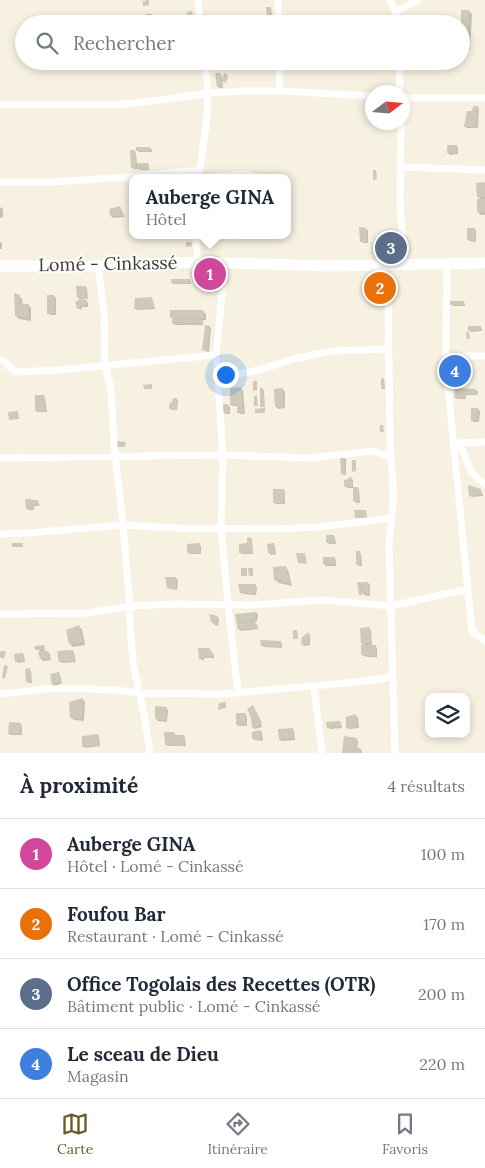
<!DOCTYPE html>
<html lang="fr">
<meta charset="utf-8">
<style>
:root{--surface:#fff;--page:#f2f2f3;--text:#1f2937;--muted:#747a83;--line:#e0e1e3;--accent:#685a27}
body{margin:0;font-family:Lora,serif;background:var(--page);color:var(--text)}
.controls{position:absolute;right:15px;bottom:15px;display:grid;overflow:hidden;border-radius:10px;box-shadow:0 2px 8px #0003}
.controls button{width:45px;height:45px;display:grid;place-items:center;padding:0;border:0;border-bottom:1px solid var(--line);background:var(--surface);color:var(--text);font:25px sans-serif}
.compass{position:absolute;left:365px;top:85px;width:45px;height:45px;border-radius:50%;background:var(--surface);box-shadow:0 2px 8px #0003;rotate:74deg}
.you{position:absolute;left:225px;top:374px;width:18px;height:18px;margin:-12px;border:4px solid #fff;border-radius:50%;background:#1a73e8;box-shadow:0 0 0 8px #1a73e833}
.badge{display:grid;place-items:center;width:32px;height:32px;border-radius:50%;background:var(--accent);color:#fff;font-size:16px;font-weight:700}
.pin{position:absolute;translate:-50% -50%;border:2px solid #fff;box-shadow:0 1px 5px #0006}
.popup{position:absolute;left:129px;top:174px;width:162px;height:65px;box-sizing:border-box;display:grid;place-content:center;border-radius:10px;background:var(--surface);filter:drop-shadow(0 1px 4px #0005);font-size:16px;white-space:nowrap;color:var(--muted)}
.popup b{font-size:19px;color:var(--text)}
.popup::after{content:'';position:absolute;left:50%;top:100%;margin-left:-10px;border:10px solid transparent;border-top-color:var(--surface)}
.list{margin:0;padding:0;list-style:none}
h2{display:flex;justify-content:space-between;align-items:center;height:65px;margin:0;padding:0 20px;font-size:21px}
h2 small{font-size:16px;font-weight:400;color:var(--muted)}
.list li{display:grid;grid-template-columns:32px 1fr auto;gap:15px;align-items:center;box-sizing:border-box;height:70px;padding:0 20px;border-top:1px solid var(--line)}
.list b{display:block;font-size:19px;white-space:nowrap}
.list p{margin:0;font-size:16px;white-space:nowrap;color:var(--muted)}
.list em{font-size:16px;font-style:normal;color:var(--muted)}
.icon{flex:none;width:28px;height:28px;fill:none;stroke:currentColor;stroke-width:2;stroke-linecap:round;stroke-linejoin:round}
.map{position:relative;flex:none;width:485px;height:753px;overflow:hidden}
.search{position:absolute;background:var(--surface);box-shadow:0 2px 8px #0003;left:15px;right:15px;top:15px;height:55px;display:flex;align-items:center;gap:12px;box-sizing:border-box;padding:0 18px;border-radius:28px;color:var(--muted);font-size:19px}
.sheet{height:345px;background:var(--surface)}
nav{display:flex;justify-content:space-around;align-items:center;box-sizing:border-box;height:70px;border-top:1px solid var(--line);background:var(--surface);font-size:14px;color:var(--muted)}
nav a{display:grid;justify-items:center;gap:2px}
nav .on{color:var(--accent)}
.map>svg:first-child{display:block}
</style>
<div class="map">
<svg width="485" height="753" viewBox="0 0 485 753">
<rect width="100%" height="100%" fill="#f6f1e0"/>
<path fill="#0003" d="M469,11L472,14L470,50H464L461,47Z
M211,61H214V66H211Z
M221,61H234L233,66L223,65L221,64Z
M220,74L222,76L223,88H219L218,86Z
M478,107L479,109L478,128H467L466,127Z
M456,146L458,148V154L450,155L448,153Z
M150,148L152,150V152H139L137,150Z
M134,151L136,153L137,164H148L149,166V170H140L139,169H134L132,167Z
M485,184V215H481L478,212L482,201L478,197Z
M0,207L3,209V217L0,218Z
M120,208L125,217L113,218L111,216Z
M366,229L368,231V243H363L362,242Z
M475,229L476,231V242L470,241L468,240Z
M0,242L2,243V249H0Z
M189,280L191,282V284H174L172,283Z
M211,281L213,282V287H200L199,285Z
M86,287L87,289L88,299H80L78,297Z
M19,296L22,299L23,306L28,305L31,308V321L19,319L16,316Z
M54,296L56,298V315H50L49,313Z
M151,299L153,301L155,309L137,310L136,308Z
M86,301L88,303V307H82L81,310L78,308V306Z
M463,302L465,304V306H453L452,304Z
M203,311L206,314V320H203V325H175L173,323V319L172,318Z
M209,327L211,328L209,352L205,351L204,349Z
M481,327L482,329V331L471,332L469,330Z
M241,389L243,390L245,414H240L239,412L238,406H233L231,405Z
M263,389L264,391L265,408L262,406Z
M283,390L285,391V408L278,409L276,407Z
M456,390H476L478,392L477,395H466V399H457L456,397Z
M43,397L45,398L47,412H38L36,411Z
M177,399L178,401L177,410H172L170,408Z
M228,405L230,407V414H226L224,413Z
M478,409L480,411L479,422H474L472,420Z
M344,458L346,459V475H344L342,474Z
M352,479L353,480V488H347L346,486Z
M358,488L359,490L360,503H356L355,501Z
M284,490L285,492V504H276L274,503Z
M480,490L482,492L483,496L472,497L470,496Z
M37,501L40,506H34V510H29L27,509Z
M334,536L335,538L336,544H329L328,543Z
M251,538L252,540L253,554H242L240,553L248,545Z
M273,544L275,546L276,554L271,555L269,553Z
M199,545L201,546V554H190L189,553Z
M359,552L361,554L362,566H359L358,564Z
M335,558L336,560V566H326L324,564Z
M285,567L288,570L292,586L279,583L275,580Z
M176,578L178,580L177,590L170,589L168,587Z
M361,583L364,586L368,583L370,585V596H366L362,592V594L360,595Z
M255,585L257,587L256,595L243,594L241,592Z
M257,613L258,615L257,621L254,622L257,625L258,629L241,631L239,629L237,615Z
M210,616L218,617L219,619L218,626L214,623Z
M79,627L82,629L85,645L73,647L70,644Z
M369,629L371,630L372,646H375L377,648V657H368L364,656L362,655L365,646L362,643Z
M309,634L310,635V645L304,646L302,644Z
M281,642L282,644V648L264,647L262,645Z
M44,647L45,652H48L50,654L51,660L43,661L41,659L40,650H36Z
M210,649L211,653L214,655V658H204V660H202L200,658Z
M72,651L74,653L76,662L62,663L60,661Z
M23,654L24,656L25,662L18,663L16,661Z
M29,670L31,671L32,683H29L27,682Z
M59,673L60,675L62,683L55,686L53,685L51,675Z
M82,699L85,702L84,721L74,720L71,717Z
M253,706L261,721L262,727L255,729L253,727Z
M166,708L168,710L167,722L158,721L156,719Z
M245,715L247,716V726H239L237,725Z
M356,716L358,718L359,728L349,729L347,728Z
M340,723L342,728L330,729L328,727Z
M20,724L22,726V735H10L9,733Z
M292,729L294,731L295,740L282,741L280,740Z
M261,731L262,733L263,741L255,740L253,738Z
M174,733L176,735L184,736L185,738L186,746H168L166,744Z
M97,735L99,737L100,746L85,748L84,747V737Z
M345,738L356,740L358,741L357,749L360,750L362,751V753H344Z"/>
<path fill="#cec9b8" d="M148,0H149V5L143,6V1Z
M266,7H271L272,16L267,17Z
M461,10H469L468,48L461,47Z
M192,11L194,21L189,22L187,12Z
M146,14H152V24H146Z
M337,18H349V22L337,23Z
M154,20H162V24H154Z
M220,61H232V64H220Z
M215,73H220L222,86L217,87Z
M224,73L228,75L226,83L222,81Z
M473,106H478L477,127H464L467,111H472Z
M447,145H457V153H447Z
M136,147H150V151H136Z
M130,150H135L136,167L131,168Z
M137,163H148V169H137Z
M373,170H376L377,179L373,180Z
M485,182V197H477L476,183Z
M477,199H485V212H477Z
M120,206L124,216H110L109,209Z
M359,227L366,228L367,242H360Z
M467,228H475V240H467Z
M186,242H191L192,246L186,247Z
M171,279H190V283H171Z
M198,279H212V286H197Z
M76,286H86L87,298H77Z
M14,293L20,295V304H29L28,318L15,316Z
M47,295H54L55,313L47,314Z
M152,297L155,308L134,309L135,298Z
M79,299L87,300L86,306H80V309L76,308L77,305L75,304L76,301H78Z
M450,301H464V305H450Z
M170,310H203L204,318H170Z
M172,319H202V323L172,324Z
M205,325L210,326L207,351L202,350Z
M468,326H481V330L468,331Z
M466,332H469L470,339H467Z
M384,378L385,389H381V379Z
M253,381H257V390L253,391Z
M152,384V389H144L143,385Z
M241,387L244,413H237V405H230V388Z
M260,388H263L264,407H260Z
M283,388L284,407H275L274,389Z
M455,388L476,389V394H465V398H454Z
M35,395H44L46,411H35Z
M257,395L258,406H254V396Z
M173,398H177L176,409H169V404L172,402Z
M222,404H228L229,413H223Z
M265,408V413H255V409Z
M471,408H478V421H471Z
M18,411L19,419L9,420L8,412Z
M380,425H383L384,432H380Z
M117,441L126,442L125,447H116Z
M344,456L345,474H341L340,457Z
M352,460H356V471L352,472Z
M352,477V486L344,487V480L348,479V478Z
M468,485L481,489V495L469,496Z
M353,487H358L359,501L353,502Z
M273,489H284V503H273Z
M25,499L38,500L39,505H33V509H26Z
M354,510H366L367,518H355Z
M326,535H334V543H326Z
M251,537L252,553H239V544L247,543V538Z
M12,543H23V547H12Z
M200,543V553H187V544Z
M274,543L275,553H268L267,544Z
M356,551H360V565H356Z
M296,553H305L307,564L298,563Z
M323,557H335V564H323Z
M286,566L290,584L274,580L273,567Z
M241,568H247V576H241Z
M248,568H253V576H249Z
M165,577H176V590L167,588Z
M357,582H361L362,594L359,595Z
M362,582H368L369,594L363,595Z
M238,584H256L255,594L240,593Z
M257,612L255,619L237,623L255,622L257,628L238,630L235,614Z
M209,614L218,616L216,626L211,622Z
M79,625L83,642L69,644L66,630Z
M370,627L371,643L361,644L360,628Z
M293,630H297L298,639H293Z
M309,632V644L301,645L302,637Z
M260,640L281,641V647L261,646Z
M44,645L45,650H35L34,646Z
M361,645H376V656L361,655Z
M198,648H210V652H213V657H202L203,659H199Z
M73,650L75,661L59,662L57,651Z
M0,651H6L4,659L0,657Z
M38,651H48L50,658L40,659Z
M23,653L24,661L15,662L14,654Z
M4,665L8,666L5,679L2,678Z
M30,668L31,682H26L25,669Z
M59,672L61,681L52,685L50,674Z
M83,698L82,719L70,718L69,702Z
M226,702V708L218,710L219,703Z
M253,705L259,718L260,725L252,728L251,718L247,709Z
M155,706L167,707L166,721L155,719Z
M236,713H246V725H236Z
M356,714L358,727L346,728V717Z
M340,721L342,727L327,728L326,722Z
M9,722L21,723V733L8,734Z
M293,728L294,738L279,740L278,729Z
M261,730V740L252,739V732Z
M164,732H174V735H184L185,745L175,746V738L174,745H165Z
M98,734L99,745L82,747V736Z
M344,736L357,738L356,747H347L361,748L360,753H342Z"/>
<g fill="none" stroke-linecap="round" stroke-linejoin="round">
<path stroke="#fff" stroke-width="7" d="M198,0L200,24
M390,0L395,12L396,24
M395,12L418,0
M278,24V0
M279,61L280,91
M399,61L400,92
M402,98H485
M0,105H115L161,100L208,93L205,61
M401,122L400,203L404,264
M401,167L485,170
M198,178L200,170L207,116L208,93L243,91H280L372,96
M198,178L243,174L260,178
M0,182H52L127,177L200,170
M197,262V235
M225,264L216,355L223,455L221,529L228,605L238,692
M447,264L446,356L448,387L472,631L485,641
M374,265L388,288L390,443L393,484V504L389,545L395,753
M98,266L104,313L105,365L111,389L114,444L123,525L130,606V625L133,662L144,715L150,753
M446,356H485
M0,360H2L14,371L19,372L58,370L216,355
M218,378L259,370L293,359L332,351L388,349
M454,443H458L464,453L471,472L485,485
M458,443L485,442
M0,458L223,455L311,458L373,451L391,457
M0,534L28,533L123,525L178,528L274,529L319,527L391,518
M0,614L88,613L130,606L173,604L253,605L322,600L391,606L468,589
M314,686L322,753
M0,694L47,689H88L113,690L140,693L224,694L358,682L392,677"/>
<path stroke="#fff" stroke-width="11" d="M0,266H98L197,262L332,266L485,263"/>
</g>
<g text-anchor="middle" stroke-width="4" stroke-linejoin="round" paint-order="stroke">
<g font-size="18" fill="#3d3b34" stroke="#fff">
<text transform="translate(108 264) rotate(-1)" y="6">Lomé - Cinkassé</text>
</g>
</g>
</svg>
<div class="controls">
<button><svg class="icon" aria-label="layers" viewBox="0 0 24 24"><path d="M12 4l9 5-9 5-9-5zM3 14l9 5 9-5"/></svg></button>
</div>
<svg class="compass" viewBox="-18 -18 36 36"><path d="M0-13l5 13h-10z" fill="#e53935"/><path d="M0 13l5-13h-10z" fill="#747a83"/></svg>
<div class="you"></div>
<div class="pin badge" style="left:210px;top:274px;background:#d1479c">1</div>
<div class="popup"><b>Auberge GINA</b>Hôtel</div>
<div class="pin badge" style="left:380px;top:288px;background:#e8710a">2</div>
<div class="pin badge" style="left:391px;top:248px;background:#5c6f8a">3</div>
<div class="pin badge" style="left:455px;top:371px;background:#3f7fe0">4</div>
<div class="search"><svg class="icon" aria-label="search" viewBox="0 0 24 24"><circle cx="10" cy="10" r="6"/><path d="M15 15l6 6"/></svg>Rechercher</div>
</div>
<section class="sheet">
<h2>À proximité<small>4 résultats</small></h2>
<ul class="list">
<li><span class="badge" style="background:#d1479c">1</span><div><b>Auberge GINA</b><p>Hôtel · Lomé - Cinkassé</p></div><em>100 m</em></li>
<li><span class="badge" style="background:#e8710a">2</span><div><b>Foufou Bar</b><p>Restaurant · Lomé - Cinkassé</p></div><em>170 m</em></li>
<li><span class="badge" style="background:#5c6f8a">3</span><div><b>Office Togolais des Recettes (OTR)</b><p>Bâtiment public · Lomé - Cinkassé</p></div><em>200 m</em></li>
<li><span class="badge" style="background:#3f7fe0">4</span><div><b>Le sceau de Dieu</b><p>Magasin</p></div><em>220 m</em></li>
</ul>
</section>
<nav>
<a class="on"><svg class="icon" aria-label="map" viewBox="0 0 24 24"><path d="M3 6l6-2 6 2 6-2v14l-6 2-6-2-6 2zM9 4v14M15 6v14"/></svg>Carte</a>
<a><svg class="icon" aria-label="directions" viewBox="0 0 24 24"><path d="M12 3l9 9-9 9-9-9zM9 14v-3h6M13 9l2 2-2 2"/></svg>Itinéraire</a>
<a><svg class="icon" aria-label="saved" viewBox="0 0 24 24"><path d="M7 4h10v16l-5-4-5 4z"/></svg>Favoris</a>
</nav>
